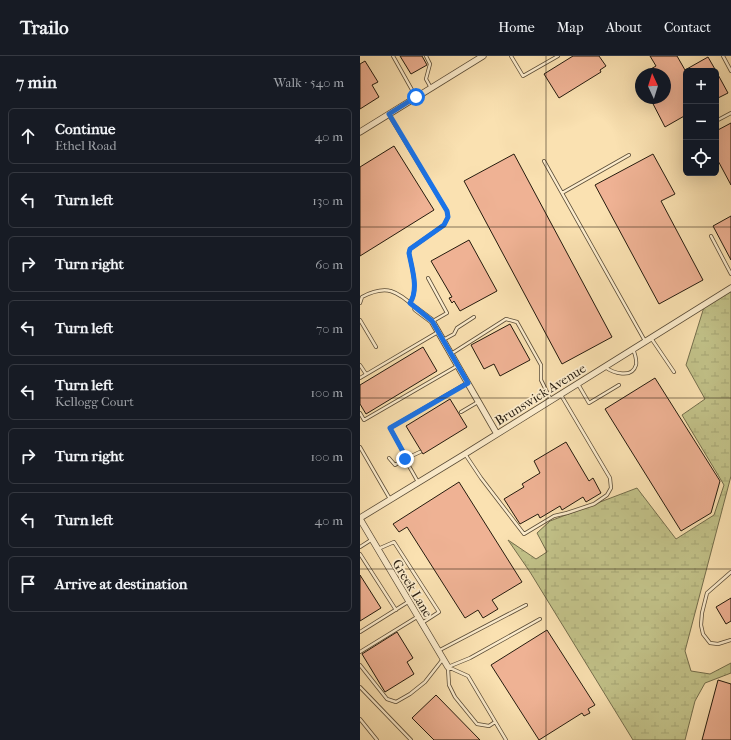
<!DOCTYPE html>
<meta charset="utf-8">
<style>
:root{--surface:#171b24;--page:#20242c;--text:#f1f3f6;--muted:#9ea1a6;--line:#363941}
body{margin:0;font-family:"IM FELL French Canon",serif;background:var(--page);color:var(--text)}
.controls{position:absolute;right:12px;top:12px;display:grid;overflow:hidden;border-radius:6px;box-shadow:0 4px 16px #0002}
.controls button{width:36px;height:36px;display:grid;place-items:center;padding:0;border:0;border-bottom:1px solid var(--line);background:var(--surface);color:var(--text);font:20px sans-serif}
.compass{position:absolute;left:275px;top:12px;width:36px;height:36px;border-radius:50%;background:var(--surface);box-shadow:0 4px 16px #0002;rotate:356deg}
.stop{position:absolute;width:12px;height:12px;margin:-9px;border:3px solid #1a73e8;border-radius:50%;background:#fff}
.stop.end{background:#1a73e8;border-color:#fff;box-shadow:0 1px 4px #0008}
.list{margin:0;padding:0;list-style:none}
h2{display:flex;justify-content:space-between;align-items:center;height:52px;margin:0;padding:0 16px;font-size:17px}
h2 small{font-size:13px;font-weight:400;color:var(--muted)}
.list li{display:grid;grid-template-columns:26px 1fr auto;gap:12px;align-items:center;box-sizing:border-box;height:56px;margin:0 8px 8px;padding:0 8px;border:1px solid var(--line);border-radius:6px}
.list b{display:block;font-size:15px;white-space:nowrap}
.list p{margin:0;font-size:13px;white-space:nowrap;color:var(--muted)}
.list em{font-size:13px;font-style:normal;color:var(--muted)}
.icon{flex:none;width:22px;height:22px;fill:none;stroke:currentColor;stroke-width:2;stroke-linecap:round;stroke-linejoin:round}
.map{position:relative;flex:none;width:371px;height:684px;overflow:hidden}
header{display:flex;align-items:center;gap:24px;box-sizing:border-box;height:56px;padding:0 20px;background:var(--surface);border-bottom:1px solid var(--line)}
header strong{font-size:19px}
nav{display:flex;gap:22px;margin-inline-start:auto;font-size:14px}
main{display:flex}
aside{flex:1;background:var(--surface)}
.map>svg:first-child{display:block}
</style>
<header>
<strong>Trailo</strong>
<nav><a>Home</a><a>Map</a><a>About</a><a>Contact</a></nav>
</header>
<main>
<aside>
<h2>7 min<small>Walk · 540 m</small></h2>
<ul class="list">
<li><svg class="icon" aria-label="ahead" viewBox="0 0 24 24"><path d="M12 20V5M6 11l6-6 6 6"/></svg><div><b>Continue</b><p>Ethel Road</p></div><em>40 m</em></li>
<li><svg class="icon" aria-label="left" viewBox="0 0 24 24"><path d="M17 20v-9H6M10 6l-5 5 5 5"/></svg><div><b>Turn left</b></div><em>130 m</em></li>
<li><svg class="icon" aria-label="right" viewBox="0 0 24 24"><path d="M7 20v-9h11M14 6l5 5-5 5"/></svg><div><b>Turn right</b></div><em>60 m</em></li>
<li><svg class="icon" aria-label="left" viewBox="0 0 24 24"><path d="M17 20v-9H6M10 6l-5 5 5 5"/></svg><div><b>Turn left</b></div><em>70 m</em></li>
<li><svg class="icon" aria-label="left" viewBox="0 0 24 24"><path d="M17 20v-9H6M10 6l-5 5 5 5"/></svg><div><b>Turn left</b><p>Kellogg Court</p></div><em>100 m</em></li>
<li><svg class="icon" aria-label="right" viewBox="0 0 24 24"><path d="M7 20v-9h11M14 6l5 5-5 5"/></svg><div><b>Turn right</b></div><em>100 m</em></li>
<li><svg class="icon" aria-label="left" viewBox="0 0 24 24"><path d="M17 20v-9H6M10 6l-5 5 5 5"/></svg><div><b>Turn left</b></div><em>40 m</em></li>
<li><svg class="icon" aria-label="arrive" viewBox="0 0 24 24"><path d="M6 21V4h12l-3 4 3 4H6"/></svg><div><b>Arrive at destination</b></div></li>
</ul>
</aside>
<div class="map">
<svg width="371" height="684" viewBox="0 0 371 684">
<defs>
<pattern id="wetland-marsh" width="20" height="14" patternUnits="userSpaceOnUse"><rect width="20" height="14" fill="#c2c289"/><path d="M1 5h8M5 5V1M11 12h8M15 12V8" fill="none" stroke="#a7a675"/></pattern>
</defs>
<rect width="100%" height="100%" fill="#fae1b1"/>
<filter id="stains"><feTurbulence type="fractalNoise" baseFrequency=".005" numOctaves="4"/><feColorMatrix values="0 0 0 0 .2 0 0 0 0 .09 0 0 0 0 .02 0 0 0 .5 -.17"/></filter>
<radialGradient id="worn" r=".72"><stop offset=".6" stop-color="#630" stop-opacity="0"/><stop offset="1" stop-color="#630" stop-opacity=".3"/></radialGradient>
<path fill="url(#wetland-marsh)" stroke="#746e4c" d="M371,233V420L325,595L331,615L350,618L371,607V617L345,627L335,645L325,684H273L170,516L148,484L176,503L187,496L177,477L190,465L277,432L316,483L354,459L364,429L322,359L345,343L326,309L344,251Z"/>
<path fill="#efb294" stroke="#251b0e" d="M40,0H62L67,9L51,18Z
M213,0H239L246,10L240,14L241,16L199,42L184,18Z
M290,0H317L325,14L348,1L356,15H325L326,59L305,71L290,42H305V18H282L296,10Z
M5,5L18,26L12,29L19,41L0,53V8Z
M356,15L368,37L356,43Z
M371,67V129L356,101V75Z
M34,90L74,154L0,200V111Z
M154,98L252,281L202,308L104,125Z
M293,98L315,138L301,145L343,224L299,248L235,129Z
M371,160V204L353,170Z
M109,184L137,235L100,255L94,245L92,247L89,242L92,241L71,205Z
M150,268L170,304L140,320L134,308L124,313L111,289Z
M63,291L77,315L6,358L0,348V329Z
M295,322L360,425L351,457L321,475L245,353Z
M90,343L107,371L63,398L46,370Z
M206,386L229,425L233,422L241,437L226,446L223,441L202,454L200,450L180,462L178,458L160,468L144,443L164,431L162,428L180,417L174,405Z
M99,426L162,526L132,544L138,553L123,562L118,554L105,562L47,471L39,476L33,468Z
M0,519L21,552L0,565Z
M371,542V565L366,568L356,551Z
M187,574L235,649L228,653L230,657L224,660L222,657L179,684L131,609Z
M37,576L53,602L47,606L54,618L25,636L2,598Z
M358,624L371,628V684H342Z
M76,639L120,684H74L52,662Z"/>
<g fill="none" stroke-linecap="round" stroke-linejoin="round">
<g stroke="#5a4c37" stroke-width="4">
<path id="lane" d="M33,0L56,41
M66,0L70,8L66,23L71,32
M151,0L163,20L198,0
M363,0L371,15
M29,59L87,155L88,161L84,169L50,193L49,197C52,213 59,233 50,247
M356,65L371,57
M184,105L285,285
M202,137L269,99
M351,180L371,218
M68,222L87,257L73,265
M0,247L2,241C27,228 37,235 56,252
M0,264L16,291
M291,282L314,316
M83,284L94,278L97,272L114,261
M91,298L146,263L157,266L181,309V324L191,344
M0,309L6,318
M245,311C253,317 272,323 276,309C277,303 275,298 273,293
M0,322L78,276
M218,328L229,347L259,329
M101,356L118,346
M0,357L4,364L97,310
M0,391L30,443
M105,398L121,422L164,478L194,460L207,457L234,448L247,439L251,432L250,422L201,339
M29,402L35,409L45,403
M47,403L30,372L107,327
M58,426L45,403L60,396
M0,491L11,484
M18,493L34,486L79,556L62,567
M0,498L36,554
M371,516L347,537L342,557L341,569L343,578L350,587L358,588L371,584
M0,576L48,546
M78,595L166,549
M0,596L57,561
M0,609L27,643L36,646L50,638L65,626L83,603
M88,611L110,602L180,563
M88,611L108,620L146,684
M88,612L89,629L95,641L117,668L129,670L135,666
M0,631L51,684
M0,663L17,684"/>
</g>
<g stroke="#5a4c37" stroke-width="7">
<path id="street" d="M0,76L123,0
M56,253L72,265L137,378
M0,462L105,398L371,232
M0,463L88,611"/>
</g>
<use href="#lane" stroke="#fceccc" stroke-width="2.5"/>
<use href="#street" stroke="#fceccc" stroke-width="5.5"/>
</g>
<g fill="none" stroke-linecap="round" stroke-linejoin="round">
<path stroke="#1a73e8" stroke-width="5" d="M45,403H47L30,372L108,327L72,265L50,247C59,233 52,213 49,197L50,193L84,169L88,161L87,155L29,58L56,41"/>
</g>
<path fill="none" stroke="#251b0e" stroke-width="1" stroke-opacity="0.55" d="M186,0V684M0,171H371M0,342H371M0,513H371"/>
<g text-anchor="middle" stroke-width="3.5" stroke-linejoin="round" paint-order="stroke">
<g font-size="13" fill="#251b0e" stroke="#fceccc">
<text transform="translate(180 338) rotate(-32)" y="5">Brunswick Avenue</text>
<text transform="translate(53 532) rotate(59)" y="5">Greek Lane</text>
</g>
</g>
<rect width="100%" height="100%" filter="url(#stains)"/>
<rect width="100%" height="100%" fill="url(#worn)"/>
</svg>
<div class="controls">
<button>+</button>
<button>−</button>
<button><svg class="icon" aria-label="locate" viewBox="0 0 24 24"><circle cx="12" cy="12" r="6"/><path d="M12 2v4M12 18v4M2 12h4M18 12h4"/></svg></button>
</div>
<svg class="compass" viewBox="-18 -18 36 36"><path d="M0-13l5 13h-10z" fill="#e53935"/><path d="M0 13l5-13h-10z" fill="#9ea1a6"/></svg>
<div class="stop" style="left:56px;top:41px"></div>
<div class="stop end" style="left:45px;top:403px"></div>
</div>
</main>
